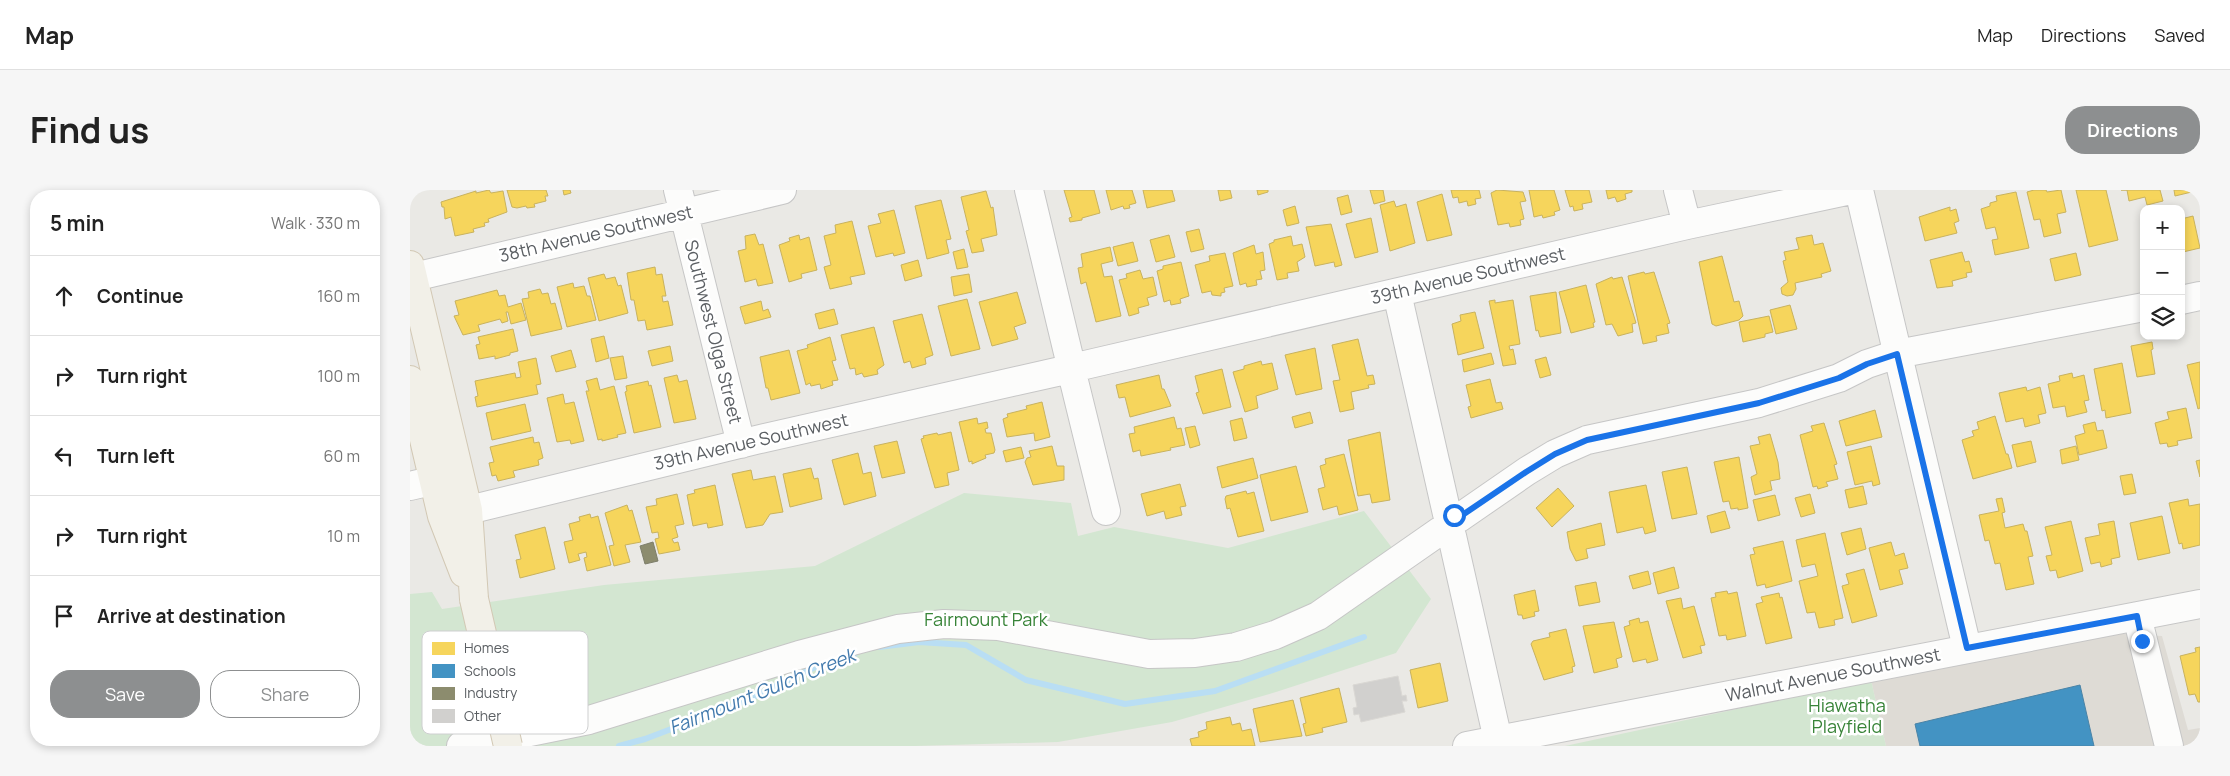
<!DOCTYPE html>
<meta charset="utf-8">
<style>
:root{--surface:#fff;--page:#f6f6f6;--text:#222;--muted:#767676;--line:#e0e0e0;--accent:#8d8f90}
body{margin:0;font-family:Manrope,sans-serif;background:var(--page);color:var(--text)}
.controls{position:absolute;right:15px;top:15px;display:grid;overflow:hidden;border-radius:10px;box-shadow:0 2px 8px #0003}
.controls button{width:45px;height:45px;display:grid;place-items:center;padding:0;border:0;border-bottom:1px solid var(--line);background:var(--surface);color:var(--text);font:25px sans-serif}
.stop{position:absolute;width:15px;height:15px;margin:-11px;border:4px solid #1a73e8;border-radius:50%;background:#fff}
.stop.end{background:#1a73e8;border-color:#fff;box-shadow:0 1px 5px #0008}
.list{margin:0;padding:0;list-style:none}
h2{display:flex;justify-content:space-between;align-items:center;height:65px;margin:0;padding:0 20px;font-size:21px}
h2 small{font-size:16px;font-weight:400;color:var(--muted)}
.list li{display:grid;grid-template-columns:32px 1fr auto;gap:15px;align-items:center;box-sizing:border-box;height:80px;padding:0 20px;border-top:1px solid var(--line)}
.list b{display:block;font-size:19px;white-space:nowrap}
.list em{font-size:16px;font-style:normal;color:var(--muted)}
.actions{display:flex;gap:10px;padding:15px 20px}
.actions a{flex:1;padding:11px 0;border:1px solid var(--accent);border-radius:20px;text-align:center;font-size:18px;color:var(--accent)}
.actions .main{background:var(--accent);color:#fff}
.icon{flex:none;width:28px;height:28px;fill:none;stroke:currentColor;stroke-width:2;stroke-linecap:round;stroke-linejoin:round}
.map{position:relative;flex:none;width:1790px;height:556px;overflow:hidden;border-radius:20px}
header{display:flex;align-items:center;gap:30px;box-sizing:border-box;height:70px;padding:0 25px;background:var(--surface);border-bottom:1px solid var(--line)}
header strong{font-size:24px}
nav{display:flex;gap:28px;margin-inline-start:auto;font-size:18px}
.intro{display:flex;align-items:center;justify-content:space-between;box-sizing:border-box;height:120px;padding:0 30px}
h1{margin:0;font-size:35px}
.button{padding:12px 22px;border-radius:20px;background:var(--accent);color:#fff;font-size:18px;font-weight:700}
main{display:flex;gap:30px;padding:0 30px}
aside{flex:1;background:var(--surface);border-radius:20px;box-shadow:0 2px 8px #0003}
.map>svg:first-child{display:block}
</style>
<header>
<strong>Map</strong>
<nav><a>Map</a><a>Directions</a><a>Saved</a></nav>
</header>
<div class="intro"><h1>Find us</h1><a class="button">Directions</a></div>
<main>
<aside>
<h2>5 min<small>Walk · 330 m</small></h2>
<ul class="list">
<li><svg class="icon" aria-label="ahead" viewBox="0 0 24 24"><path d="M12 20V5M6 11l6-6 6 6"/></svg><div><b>Continue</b></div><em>160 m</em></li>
<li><svg class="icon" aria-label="right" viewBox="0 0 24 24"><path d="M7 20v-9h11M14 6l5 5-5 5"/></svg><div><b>Turn right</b></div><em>100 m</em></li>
<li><svg class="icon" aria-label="left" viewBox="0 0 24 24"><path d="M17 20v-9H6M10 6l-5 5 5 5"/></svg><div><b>Turn left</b></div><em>60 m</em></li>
<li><svg class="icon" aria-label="right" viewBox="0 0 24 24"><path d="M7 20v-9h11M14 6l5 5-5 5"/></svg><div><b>Turn right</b></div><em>10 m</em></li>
<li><svg class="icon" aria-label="arrive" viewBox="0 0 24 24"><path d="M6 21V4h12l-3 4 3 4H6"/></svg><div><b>Arrive at destination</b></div></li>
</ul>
<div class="actions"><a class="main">Save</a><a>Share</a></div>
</aside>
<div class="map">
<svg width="1790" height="556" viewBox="0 0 1790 556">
<rect width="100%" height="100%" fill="#eae9e5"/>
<path fill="#dedbd5" d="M1696,443L1752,446L1778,540L1790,538V556H1476L1461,490Z"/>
<path fill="#d3e6d1" d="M554,303L661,313L668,346L704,337L818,358L954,321L1021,409L986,463L866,502L762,532L648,552L505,556H0V404L22,402L32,419L194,395L405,376Z
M1461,490L1476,556H1155Z"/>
<path fill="#f6d55c" stroke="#c8b25e" d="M79,0L81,3L93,1L97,22L78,29L79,32L74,33L75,36L63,39L64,42L45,46L41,27L35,29L34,17H32L31,12L66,1V3Z
M97,0H136L138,6H135L136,11L124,14L125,17L117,18L116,16L107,18L102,17Z
M153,0H160L161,3L154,5Z
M654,0H684L690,23L672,28V30L660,32L659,28L662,27Z
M696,0H722L726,13L719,15L720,18L714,19L713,16L701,20Z
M733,0H762L765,11L737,18Z
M808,0H820L822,8L810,11Z
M847,0H858V2L848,5Z
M960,0H973L975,11L964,14Z
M1041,0H1069L1071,8L1065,9L1066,14L1058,16L1057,11L1049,13L1048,7L1043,8Z
M1087,0L1113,2L1116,11L1110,12L1114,29L1110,30L1111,35L1100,37L1099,33L1088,35L1081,3Z
M1119,0H1144L1150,20L1144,22L1145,25L1133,28L1132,25L1124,27Z
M1155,0H1179L1182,12L1172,14L1173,19L1164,21L1163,16L1160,17Z
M1196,0H1222V2L1215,4L1216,9L1207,12L1205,7L1198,9Z
M1624,0H1636L1637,2L1651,0L1656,22L1647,24L1651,43L1634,47L1630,29L1624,30L1617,2Z
M1666,0H1696L1708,50L1679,57Z
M1711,0H1750L1753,11L1737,15L1735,7L1719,11L1717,0Z
M1764,0H1790L1765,6Z
M576,1L581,18L583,17L587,45L571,49L574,61L562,63L556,41L559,40L551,7Z
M1606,2L1619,58L1585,65L1582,50L1588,49L1585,37L1576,39L1571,19L1580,16V13L1587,11L1586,6Z
M1032,4L1042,45L1017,51L1007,12Z
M938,5L942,22L931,25L927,8Z
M531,10L541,49L536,50L539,63L517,69L505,16Z
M984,11L986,17L996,14L1005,53L980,61L970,15Z
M885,16L889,33L877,36L873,20Z
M1540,17V21L1546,19L1549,31L1544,33L1547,43L1515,51L1509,27Z
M484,20L495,63L484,66L483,63L466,67L458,36L471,33L468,24Z
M1783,26L1790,58L1773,62L1771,29Z
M961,28L968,62L945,68L936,34Z
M442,31L455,84L440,87L442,94L420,99L414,77L421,75L414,46L426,43L425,35Z
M921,34L932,75L925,77L924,72L905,76L896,37Z
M789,39L794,59L781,62L776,42Z
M345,44L349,55L353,54L363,93L348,96L346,89L335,92L328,61L336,59L335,46Z
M389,45L390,50L399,47L407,80L391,84L392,88L379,92L369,55L380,51L379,48Z
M759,45L765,67L746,72L740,50Z
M1402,45L1404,55L1413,53L1421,81L1411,84L1412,87L1385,93L1386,99L1383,105L1377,106L1372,104L1371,98L1378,92L1373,71L1376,70L1374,62L1389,59L1386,48Z
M881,46L883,56L892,54L895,67L887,72L889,81L877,83L878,88L867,90L859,54L864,52V50Z
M723,52L728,71L708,76L703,57Z
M844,55L846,64L853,62L855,80L850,81L852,89L846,90L847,95L837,97L836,93L830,95L823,63Z
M700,57L703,71L691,74L694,87L702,86L711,126L686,132L676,92L671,94L668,78L673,77L671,64Z
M554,59L558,77L547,79L543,62Z
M1552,62L1555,72L1559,71L1562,82L1556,83L1557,87L1542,91L1543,96L1527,98L1520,70Z
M815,63L823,96L814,98L815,102L811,103V106L802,105L801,101L792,103L785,75L800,71L799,66Z
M1666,63L1671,85L1645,91L1640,69Z
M1312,66L1324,112L1329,111L1333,126L1329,130L1306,136L1302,134L1289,72Z
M508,70L512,86L495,91L491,75Z
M771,72L779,106L770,109L771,113L761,115L760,110L754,112L747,81L753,79V76Z
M245,77L246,85L252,84L256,106H252L253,112L258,111L263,135L237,140L235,130L228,131L224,110H221L217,83Z
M730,80L733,89L743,87L747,105L737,108L739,115L728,118L729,123L719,126L709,90L717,88L716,84Z
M1234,82L1235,84L1244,82L1260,133L1257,134L1259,143L1246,146L1247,151L1233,154L1218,86Z
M194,84L196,89L205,87L208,96L211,95L218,123L189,131L178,88Z
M559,84L562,102L544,106L541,87Z
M1202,87L1203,89L1212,87L1226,133L1222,134L1223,142L1208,146L1202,134L1196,135L1186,94Z
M163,93L164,98L174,96L177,106H180L186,130L157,137L147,97Z
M1176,95L1185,132L1183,133L1184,137L1161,143L1149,102Z
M130,99L132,104L138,103L141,114L145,113L152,139L121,146L112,109L119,108L118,102Z
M87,100L89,106L95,105L98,117L111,113L116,130L101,134L98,122H96L98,131L92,133L90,129L68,135L70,141L53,145L44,126L49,125L45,111Z
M607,102L616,133L604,137L608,149L582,156L569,112Z
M1146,102L1151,143L1130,147L1128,140L1126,141L1120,106Z
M557,109L570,159L541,166L528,116Z
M1085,110V113L1103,110L1110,154L1099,156L1100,160L1103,159L1106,174L1093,176L1079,111Z
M351,111L353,121L358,119L361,127L335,134L330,117Z
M1380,115L1387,139L1366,144L1360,120Z
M424,119L428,134L409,139L405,124Z
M1065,122L1074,158L1048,165L1042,134L1051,131L1050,125Z
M512,124L523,165L515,168L516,174L502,178L500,171L494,173L483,131Z
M1359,126L1363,142L1355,144V147L1333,152L1329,132Z
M464,137L474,175L467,180L468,184L454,187L452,183L446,185L445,178L440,179L431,145Z
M103,139L108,161L100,163V165L85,169V166L69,169L66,155L70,154L68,147Z
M194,146L199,168L186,172L181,149Z
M420,147L426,170L422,171L428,190L422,191L423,195L411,199L410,194L401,196L400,193L396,195L387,161L398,158L397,155Z
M948,149L957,186L963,185L965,194L958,195L959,198L941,202L944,219L930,222L923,191L930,190L922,155Z
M1742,152L1743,159L1741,160L1745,184L1727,187L1721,156Z
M260,156L263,171L242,176L238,161Z
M905,158L912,199L886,205L875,165Z
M161,160L166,177L146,182L141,166Z
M379,160L390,203L361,210L358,198H356L350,167Z
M1081,163L1084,174L1054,182L1052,170Z
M213,166L217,188L205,190L200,168Z
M1136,167L1141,185L1130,188L1125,170Z
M126,168L131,194L126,195L128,204L67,217L65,207L68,206L65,191L105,183L106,188L111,187L108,172Z
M851,171L852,175L862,173L868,199L846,206L848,218L835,222L823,182L834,179V176Z
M1790,172V218L1788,219L1777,175Z
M1712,173L1721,223L1696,228L1695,220L1692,221L1684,179Z
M812,179L821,217L793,224L786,203L789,202L785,186Z
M1662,183L1663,188L1674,185L1679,210L1674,211L1677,222L1657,227L1655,216L1643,218L1638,194L1650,191L1649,186Z
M267,185L269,192L277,190L286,229L264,233L254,188Z
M749,185L752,199H754L761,216L720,227L715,207L709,208L706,195Z
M187,188L190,200L204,196L216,243L207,245L208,247L192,251V249L188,250L176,201H179L176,191Z
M1080,189L1086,213L1091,212L1093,219L1061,228L1058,217L1061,216L1056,195Z
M238,191L239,196L241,195L251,237L224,243L215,202L217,201L216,196Z
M1616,197L1617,201L1630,197L1636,223L1628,225L1630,233L1615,237L1613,228L1596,232L1589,203Z
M153,204L155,214L164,212L174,251L161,254L160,250L147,252L137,208Z
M632,212L640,247L625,251L624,243L597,247L593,229L598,227L597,224L617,219L616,216Z
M115,214L121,241L82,250L76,223Z
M1776,218L1782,248L1767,251L1768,255L1758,257L1757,253L1750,254L1745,233L1759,229L1757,222Z
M1465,220L1472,247L1436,256L1429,231Z
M900,222L903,233L885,238L882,227Z
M1585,226L1596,264H1598L1602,278L1563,289L1552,250L1564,246L1562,241L1569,239L1567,232Z
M764,227L767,239L771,238L775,255L760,258L761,260L731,266L730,260L723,262L719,244L725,243L724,237Z
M567,228L568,234L577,232L578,238L575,239L576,243H581L585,260L584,263L575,265L576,268L562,274V271L559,272L549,232Z
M832,228L837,248L824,251L820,231Z
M1685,232L1687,241L1693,240L1697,258L1669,265L1665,246L1675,243L1673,235Z
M1414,233L1427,274L1424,275L1428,289L1416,292L1418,296L1408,299L1407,296L1403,297L1390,245L1403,241L1401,236Z
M785,236L790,255L780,258L775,238Z
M541,242L549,280L537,283L539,295L525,298L511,249L514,248L513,246L527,243L528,245Z
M970,242L980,310L962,313L960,304L948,306L938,250Z
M1360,244L1368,272L1370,289L1360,291L1362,300L1345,305L1341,287L1347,284L1340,256L1350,254L1348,247Z
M123,247L124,253L129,252L133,268L128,270L129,275L103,281L105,287L88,291L86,285L82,286L79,273L84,272L80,257Z
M487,251L495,283L472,288L464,256Z
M1621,251L1626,272L1607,277L1602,255Z
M642,256L647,276H654V290L623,295L615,272L617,268L621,267L619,261Z
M1461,256L1470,294L1463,296L1462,291L1445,295L1437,262Z
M1666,256L1669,270L1652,274L1650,260Z
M611,257L614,268L596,272L593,261Z
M448,263L453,284L461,282L466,306L434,315L422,270Z
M934,264L948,320L929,325L927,316L913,320L908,299L915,297L910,276L916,274L915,269Z
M1329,267L1338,318L1328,320V318L1321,319L1319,311L1313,312L1304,272Z
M843,268L848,288L812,298L807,277Z
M1790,270V287L1786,271Z
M886,276L898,322L861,331L850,285Z
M1277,277L1287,324L1262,329L1252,282Z
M401,278L404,289L408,288L412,309L380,317L373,284Z
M341,280L343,290L365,286L373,322L360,324L353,335L336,338L322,284Z
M1722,284L1726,303L1714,305L1710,286Z
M770,294L776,316L770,317L772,325L756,329L754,321L737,326L731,304Z
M305,295L313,335L298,338L297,333L283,336L277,305L285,303L284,300Z
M1236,295L1246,341L1235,344L1233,337L1207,343L1199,302Z
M1453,296L1457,314L1439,318L1435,300Z
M1148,298L1164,316L1142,337L1126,318Z
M836,301L837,304L844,302L854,341L828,347L820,318L817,319L815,309L816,306Z
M267,304L274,334L265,336L268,347L262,349L264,353L268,352L270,360L249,364L245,349L249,348L248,342L242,343L236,317L247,315L246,309Z
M1400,304L1405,323L1391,327L1385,308Z
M1365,305L1370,325L1348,331L1343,310Z
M1592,308L1595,322L1592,323L1595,338L1613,334L1615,341H1617L1623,366L1618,367L1624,394L1596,400L1590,373L1585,374L1579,350L1575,351L1569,325L1589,321L1586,309Z
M1778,309L1779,316L1790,314V355L1773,359L1772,353L1769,354L1759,313Z
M217,315L219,321L222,320L231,352L215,355L220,372L204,376L199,356L204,355L195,323Z
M1315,321L1320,338L1301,343L1297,326Z
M180,324L181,328L188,326L201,375L177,381L174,368L177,367L176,362L168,364L170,370L159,373L154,352L163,350L159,334L170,331L169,327Z
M1752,326L1760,363L1728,370L1720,333Z
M1661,331L1673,381L1648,388L1646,380L1640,381L1636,366L1642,365L1635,337Z
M1704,331L1710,367L1701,369L1702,374L1691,377L1690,372L1681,374L1675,348L1690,345L1688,334Z
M1191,333L1195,355L1176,359L1178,368L1166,371L1160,359L1157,342Z
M135,337L145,379L110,388L106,370L111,369L105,345Z
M1451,338L1456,359L1437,365L1431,343Z
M1415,343L1433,428L1424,430L1425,435L1409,438L1405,422L1397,423L1389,391L1408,386L1405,374L1392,377L1386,350Z
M1373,351L1382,391L1356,398L1355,394L1347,396L1340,365L1345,364L1343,358Z
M1481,352L1485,366L1494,363L1498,378L1489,380L1493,394L1470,400L1459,358Z
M1264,377L1269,398L1248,404L1243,383Z
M1454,379L1467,426L1442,433L1432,396L1439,394L1436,384Z
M1238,381L1241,394L1223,399L1219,386Z
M1186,392L1190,412L1169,416L1165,396Z
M1125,400L1129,421L1124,422L1125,426L1113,429L1112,425H1108L1104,405Z
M1317,401L1318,404L1327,402L1336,446L1317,450L1316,445L1309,446L1301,408L1306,407L1305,403Z
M1369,403L1370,408L1372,407L1382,448L1356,454L1346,414L1353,412L1351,407Z
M1271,408L1273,419L1284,416L1295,455L1290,456L1292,463L1273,468L1256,411Z
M1229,428L1230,433L1238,431L1248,470L1237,473L1236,469L1223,472L1214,437L1220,435L1219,431Z
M1204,432L1212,467L1206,469L1208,477L1184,483L1173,436Z
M1156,439L1165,476L1162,477L1163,482L1134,490L1121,454L1123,451L1140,447L1139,443Z
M1790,457V512H1788L1785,504L1779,505L1770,466L1786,462L1785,458Z
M1030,473L1038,511L1008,518L1000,480Z
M929,498L937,532L912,538L913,542L896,546L893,534L896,533L890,508Z
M883,510L892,546L850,552L843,519Z
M820,527L822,535L830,533L832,541L841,539L845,556H782L780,549L789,547L788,542L797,539L796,532Z"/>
<path fill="#4393c3" stroke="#4a83a6" d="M1670,495L1684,556H1510L1505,534Z"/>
<path fill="#8c8c6e" stroke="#7d7e6b" d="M243,352L248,371L235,374L230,356Z"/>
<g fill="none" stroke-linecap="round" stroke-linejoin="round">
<path stroke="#b9def4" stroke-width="6" d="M469,457L509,452L556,455L616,490L715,514L805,501L954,447
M209,556L235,549L335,511L403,478L445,464"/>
</g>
<path fill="#d1d0ce" stroke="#dad8d4" d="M988,486L992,506L996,505L997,511H992L995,522L951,532L949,524L944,525L943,518L947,517L943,495Z"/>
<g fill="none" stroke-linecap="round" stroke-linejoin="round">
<g stroke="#c6c6c6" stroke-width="30">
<path id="minor" d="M268,0L331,254
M619,0L659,167
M1268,0L1277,35
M1449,0L1557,458
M0,88L372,0
M987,103L1037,324
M1771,110L1790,106
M675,175L1277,35L1441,0
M664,191L696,321
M0,296L47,285
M34,326L346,250L651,181
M1049,328L1117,281L1145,264L1177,250L1349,213L1429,188L1457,174L1487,164L1734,117
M1042,346L1088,550
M1727,426L1759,556
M51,556L179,530L389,465L488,439L534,434L588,436L739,464L785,463L826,457L865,445L908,426L1030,341
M1057,556L1790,414"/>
</g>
<g stroke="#d2c8b4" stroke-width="30">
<path id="major" d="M0,75L58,320L64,409
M0,190L32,326L54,383"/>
</g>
<use href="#minor" stroke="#fcfcfb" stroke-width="28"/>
<use href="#major" stroke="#f2f0e8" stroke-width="28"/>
<g stroke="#d2c8b4" stroke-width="30" stroke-linecap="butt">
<path id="major-bridge" d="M64,409L98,556"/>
</g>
<use href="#major-bridge" stroke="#f2f0e8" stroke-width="28"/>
</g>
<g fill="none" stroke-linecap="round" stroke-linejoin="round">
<path stroke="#1a73e8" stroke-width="6" d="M1044,325L1048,328L1116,282L1145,264L1177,250L1349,213L1429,188L1457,174L1487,164L1557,458L1727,426L1732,451"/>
</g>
<g text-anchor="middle" stroke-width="5" stroke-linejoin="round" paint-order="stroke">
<g font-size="18" fill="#5b5f63" stroke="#fff">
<text transform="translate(186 44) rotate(-13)" y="6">38th Avenue Southwest</text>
<text transform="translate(1058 86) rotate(-13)" y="6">39th Avenue Southwest</text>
<text transform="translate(303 142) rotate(76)" y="6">Southwest Olga Street</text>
<text transform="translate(341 252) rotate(-13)" y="6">39th Avenue Southwest</text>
<text transform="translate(1423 485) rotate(-11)" y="6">Walnut Avenue Southwest</text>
</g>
<g font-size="18" fill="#388438" stroke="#fff">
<text x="576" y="436">Fairmount Park</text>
<text x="1437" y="522">Hiawatha<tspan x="1437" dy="21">Playfield</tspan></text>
</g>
<g font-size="19" font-style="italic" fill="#427aad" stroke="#fff">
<text transform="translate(352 501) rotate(-22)" y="7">Fairmount Gulch Creek</text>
</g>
</g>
<rect x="12" y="441" width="166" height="103" rx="8" fill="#fff" stroke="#cecfd0" stroke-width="1"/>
<rect x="22" y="452" width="23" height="13" fill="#f6d55c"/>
<rect x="22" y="474" width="23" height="14" fill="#4393c3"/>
<rect x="22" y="497" width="23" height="13" fill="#8c8c6e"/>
<rect x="22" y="519" width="23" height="14" fill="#d1d0ce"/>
<g font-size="14" fill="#5b5f63">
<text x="54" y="463">Homes</text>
<text x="54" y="486">Schools</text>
<text x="54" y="508">Industry</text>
<text x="54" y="531">Other</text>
</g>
</svg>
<div class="controls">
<button>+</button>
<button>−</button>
<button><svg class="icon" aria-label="layers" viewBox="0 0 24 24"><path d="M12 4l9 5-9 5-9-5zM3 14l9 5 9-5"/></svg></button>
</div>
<div class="stop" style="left:1044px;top:325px"></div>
<div class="stop end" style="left:1732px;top:451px"></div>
</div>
</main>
